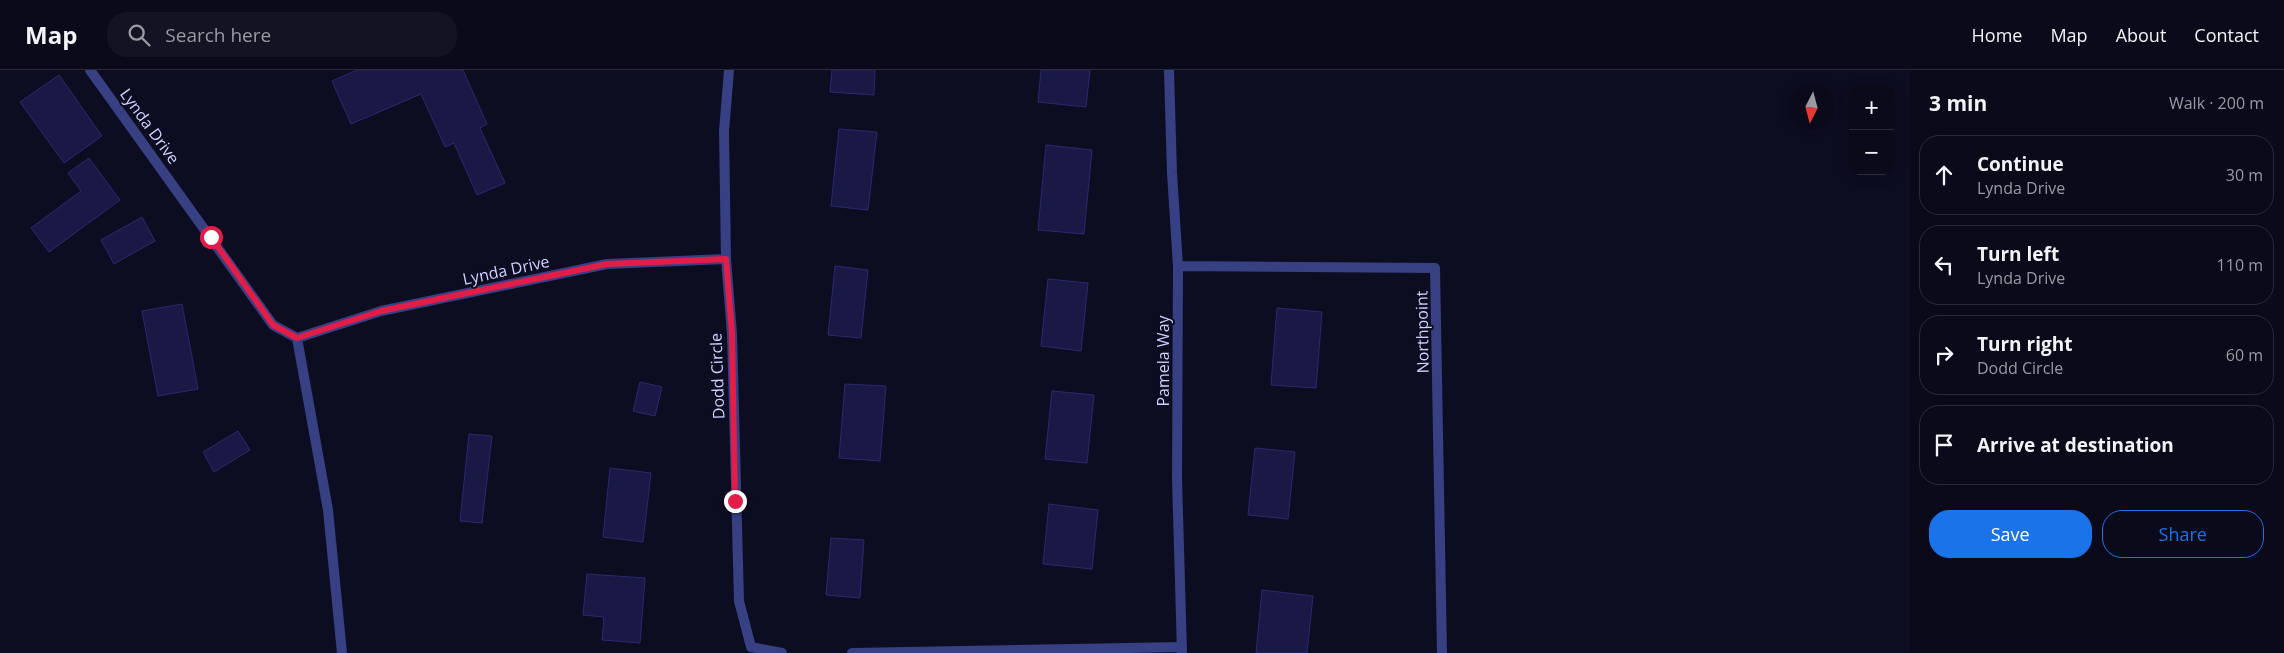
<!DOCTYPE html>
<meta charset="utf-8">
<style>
:root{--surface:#0a0a1a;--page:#131323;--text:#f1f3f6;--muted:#999aa2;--line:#2a2b39;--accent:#1a73e8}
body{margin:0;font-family:"Open Sans",sans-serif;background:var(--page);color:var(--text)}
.controls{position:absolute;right:15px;top:15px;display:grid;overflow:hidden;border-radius:10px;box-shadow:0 2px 12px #0003}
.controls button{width:45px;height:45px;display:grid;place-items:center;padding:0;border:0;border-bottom:1px solid var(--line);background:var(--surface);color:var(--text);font:25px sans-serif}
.compass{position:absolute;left:1789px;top:15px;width:45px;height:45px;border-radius:50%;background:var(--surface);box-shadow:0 2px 12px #0003;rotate:186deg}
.stop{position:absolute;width:15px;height:15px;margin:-11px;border:4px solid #e11d48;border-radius:50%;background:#fff}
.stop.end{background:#e11d48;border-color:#fff;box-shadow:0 1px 5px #0008}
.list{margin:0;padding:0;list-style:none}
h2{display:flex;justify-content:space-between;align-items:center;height:65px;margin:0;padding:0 20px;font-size:21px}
h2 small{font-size:16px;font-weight:400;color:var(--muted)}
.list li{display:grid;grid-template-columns:32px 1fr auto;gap:15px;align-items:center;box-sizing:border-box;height:80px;margin:0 10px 10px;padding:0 10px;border:1px solid var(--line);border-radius:20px}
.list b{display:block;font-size:19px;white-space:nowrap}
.list p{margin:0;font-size:16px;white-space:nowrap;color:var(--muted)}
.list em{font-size:16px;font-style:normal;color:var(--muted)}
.actions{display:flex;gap:10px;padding:15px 20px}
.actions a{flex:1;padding:11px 0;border:1px solid var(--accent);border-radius:20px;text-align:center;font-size:18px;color:var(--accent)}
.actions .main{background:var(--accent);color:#fff}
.icon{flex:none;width:28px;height:28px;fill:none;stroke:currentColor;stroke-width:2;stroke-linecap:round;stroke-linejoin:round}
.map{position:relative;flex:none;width:1909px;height:583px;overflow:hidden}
header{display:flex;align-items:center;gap:30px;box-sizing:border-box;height:70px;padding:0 25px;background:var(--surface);border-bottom:1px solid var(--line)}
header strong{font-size:24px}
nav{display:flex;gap:28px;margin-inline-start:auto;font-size:18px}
.search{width:350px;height:45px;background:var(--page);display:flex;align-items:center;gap:12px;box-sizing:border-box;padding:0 18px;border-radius:20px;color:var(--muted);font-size:19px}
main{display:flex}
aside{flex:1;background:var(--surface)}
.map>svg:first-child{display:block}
</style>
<header>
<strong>Map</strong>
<div class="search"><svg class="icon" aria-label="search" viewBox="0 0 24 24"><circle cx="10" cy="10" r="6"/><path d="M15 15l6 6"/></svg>Search here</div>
<nav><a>Home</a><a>Map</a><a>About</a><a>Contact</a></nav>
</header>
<main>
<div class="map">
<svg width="1909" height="583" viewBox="0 0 1909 583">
<rect width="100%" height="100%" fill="#0d0d22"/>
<path fill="#1a1844" stroke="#2b2970" d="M357,0H463L487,54L480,58L505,113L477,125L454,73L445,77L421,24L351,54L332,11Z
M832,0H875L874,25L830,22Z
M1041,0H1090L1086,37L1038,32Z
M59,5L102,66L64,93L20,32Z
M839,59L877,62L868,140L831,136Z
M1046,75L1092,80L1084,164L1038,160Z
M89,88L120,130L49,182L31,158L81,121L68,103Z
M142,147L155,171L114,194L101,170Z
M835,196L868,200L861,268L828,265Z
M1048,209L1088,213L1081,281L1041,276Z
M182,234L198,319L158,326L142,241Z
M1277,238L1322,242L1316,318L1271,315Z
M640,312L662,317L655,346L633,341Z
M845,314L886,316L880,391L839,388Z
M1052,321L1094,325L1087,393L1045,389Z
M238,361L250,380L214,402L203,382Z
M469,364L492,366L482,453L460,451Z
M1255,378L1295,382L1288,449L1248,445Z
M610,398L651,403L643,472L603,467Z
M1049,434L1098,440L1092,499L1043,494Z
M831,468L864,470L860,528L826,525Z
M587,504L645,508L640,573L602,570L604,547L583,545Z
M1262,520L1313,526L1307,583H1256Z"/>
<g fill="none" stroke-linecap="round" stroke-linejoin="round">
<path stroke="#364083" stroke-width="10" d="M90,0L273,255L297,268L328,440L342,583
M729,0L724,61L726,189L732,264L739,531L751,577L782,583
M1169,0L1172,103L1178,196L1177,408L1182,583
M1178,196L1435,198L1442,583
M297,268L381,241L607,194L726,189
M852,583L1182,577"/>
</g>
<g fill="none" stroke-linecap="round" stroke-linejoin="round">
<path stroke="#e11d48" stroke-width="6" d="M211,167L273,255L297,268L381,241L607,194L726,189L732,264L735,431"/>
</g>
<g text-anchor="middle" stroke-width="4" stroke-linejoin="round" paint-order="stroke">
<g font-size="16" fill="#ced0ff" stroke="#0d0d22">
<text transform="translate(150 56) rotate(54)" y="6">Lynda Drive</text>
<text transform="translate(506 200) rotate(-12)" y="6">Lynda Drive</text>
<text transform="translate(1422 262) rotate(-91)" y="6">Northpoint</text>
<text transform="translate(1163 291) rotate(-90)" y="6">Pamela Way</text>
<text transform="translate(717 306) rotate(-92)" y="6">Dodd Circle</text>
</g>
</g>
</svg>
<div class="controls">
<button>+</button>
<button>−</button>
</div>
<svg class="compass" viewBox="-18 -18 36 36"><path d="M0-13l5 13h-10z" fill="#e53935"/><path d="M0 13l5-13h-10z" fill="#999aa2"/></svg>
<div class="stop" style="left:211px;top:167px"></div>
<div class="stop end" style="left:735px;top:431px"></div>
</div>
<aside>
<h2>3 min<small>Walk · 200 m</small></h2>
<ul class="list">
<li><svg class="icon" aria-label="ahead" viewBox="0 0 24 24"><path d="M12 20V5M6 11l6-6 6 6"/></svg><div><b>Continue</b><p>Lynda Drive</p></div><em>30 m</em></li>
<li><svg class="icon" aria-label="left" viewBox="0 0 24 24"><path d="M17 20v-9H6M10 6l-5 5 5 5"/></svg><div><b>Turn left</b><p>Lynda Drive</p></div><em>110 m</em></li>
<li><svg class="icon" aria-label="right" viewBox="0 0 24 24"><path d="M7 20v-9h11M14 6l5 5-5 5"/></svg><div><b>Turn right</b><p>Dodd Circle</p></div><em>60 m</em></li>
<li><svg class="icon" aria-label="arrive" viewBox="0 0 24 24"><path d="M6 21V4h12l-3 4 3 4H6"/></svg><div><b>Arrive at destination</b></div></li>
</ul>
<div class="actions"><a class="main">Save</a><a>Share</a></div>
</aside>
</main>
